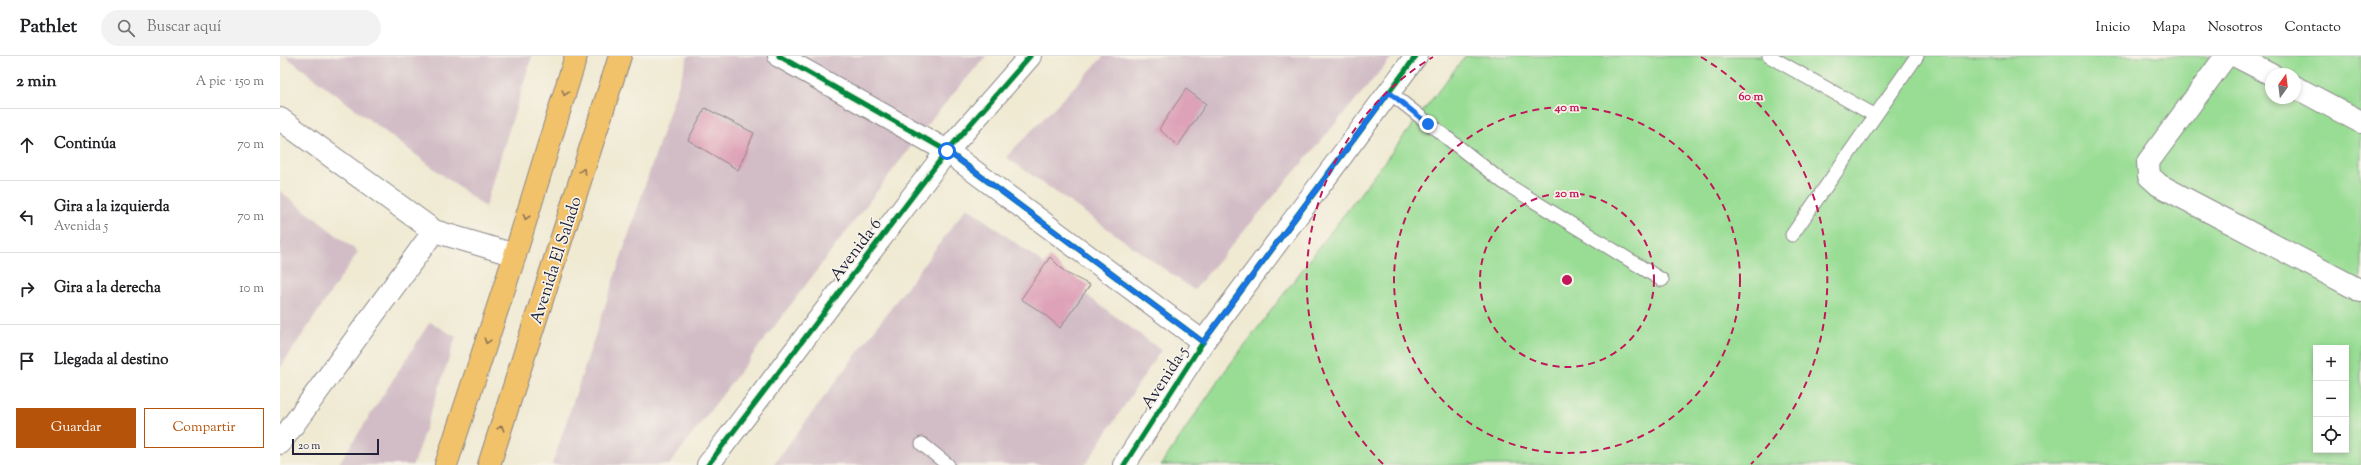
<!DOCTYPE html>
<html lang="es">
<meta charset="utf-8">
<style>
:root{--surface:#fff;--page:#f2f2f2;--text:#202124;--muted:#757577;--line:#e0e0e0;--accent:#b45309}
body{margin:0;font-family:"Sorts Mill Goudy",serif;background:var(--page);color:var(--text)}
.controls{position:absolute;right:12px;bottom:12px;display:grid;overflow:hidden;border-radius:0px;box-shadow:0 2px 6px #0003}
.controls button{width:36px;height:36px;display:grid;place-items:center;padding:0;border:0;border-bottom:1px solid var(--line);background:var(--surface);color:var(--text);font:20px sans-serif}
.compass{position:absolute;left:1985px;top:12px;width:36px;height:36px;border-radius:50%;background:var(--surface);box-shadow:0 2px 6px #0003;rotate:14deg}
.scale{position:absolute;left:12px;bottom:10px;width:87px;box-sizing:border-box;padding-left:4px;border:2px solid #22223b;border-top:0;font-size:11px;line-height:14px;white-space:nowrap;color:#22223b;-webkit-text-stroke:3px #f7f3e8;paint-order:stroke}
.stop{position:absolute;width:12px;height:12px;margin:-9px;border:3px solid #1a73e8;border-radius:50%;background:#fff}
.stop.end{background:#1a73e8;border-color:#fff;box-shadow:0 1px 4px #0008}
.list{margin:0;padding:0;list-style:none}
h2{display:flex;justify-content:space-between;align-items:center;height:52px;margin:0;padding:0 16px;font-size:17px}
h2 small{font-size:13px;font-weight:400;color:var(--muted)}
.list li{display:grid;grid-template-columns:26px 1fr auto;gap:12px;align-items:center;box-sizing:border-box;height:72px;padding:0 16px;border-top:1px solid var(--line)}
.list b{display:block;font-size:15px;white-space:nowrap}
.list p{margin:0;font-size:13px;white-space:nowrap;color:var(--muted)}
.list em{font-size:13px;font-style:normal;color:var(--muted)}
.actions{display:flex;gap:8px;padding:12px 16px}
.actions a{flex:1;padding:9px 0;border:1px solid var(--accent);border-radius:0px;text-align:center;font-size:14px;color:var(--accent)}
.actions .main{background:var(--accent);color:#fff}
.icon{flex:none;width:22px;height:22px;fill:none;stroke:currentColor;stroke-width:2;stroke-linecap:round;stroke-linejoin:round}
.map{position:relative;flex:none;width:2081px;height:409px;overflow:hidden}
header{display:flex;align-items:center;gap:24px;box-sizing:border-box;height:56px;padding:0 20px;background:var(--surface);border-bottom:1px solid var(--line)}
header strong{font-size:19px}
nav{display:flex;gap:22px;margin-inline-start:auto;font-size:14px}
.search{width:280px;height:36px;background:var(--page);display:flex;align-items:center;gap:10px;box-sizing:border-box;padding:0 14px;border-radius:22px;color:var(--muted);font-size:15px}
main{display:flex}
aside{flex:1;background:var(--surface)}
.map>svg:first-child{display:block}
</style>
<header>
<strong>Pathlet</strong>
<div class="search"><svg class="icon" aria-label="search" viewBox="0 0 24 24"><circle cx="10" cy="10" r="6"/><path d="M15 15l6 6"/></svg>Buscar aquí</div>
<nav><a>Inicio</a><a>Mapa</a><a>Nosotros</a><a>Contacto</a></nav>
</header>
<main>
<aside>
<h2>2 min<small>A pie · 150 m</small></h2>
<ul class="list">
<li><svg class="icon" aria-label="ahead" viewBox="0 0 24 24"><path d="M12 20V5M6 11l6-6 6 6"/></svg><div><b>Continúa</b></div><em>70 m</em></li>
<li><svg class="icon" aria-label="left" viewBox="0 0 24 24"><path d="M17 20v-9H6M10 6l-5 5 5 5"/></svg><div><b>Gira a la izquierda</b><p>Avenida 5</p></div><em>70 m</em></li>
<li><svg class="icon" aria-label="right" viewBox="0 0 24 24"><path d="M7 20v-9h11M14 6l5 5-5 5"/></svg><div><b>Gira a la derecha</b></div><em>10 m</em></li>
<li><svg class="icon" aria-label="arrive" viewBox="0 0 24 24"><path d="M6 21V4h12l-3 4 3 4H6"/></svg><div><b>Llegada al destino</b></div></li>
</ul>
<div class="actions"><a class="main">Guardar</a><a>Compartir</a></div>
</aside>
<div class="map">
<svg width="2081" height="409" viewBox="0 0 2081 409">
<rect width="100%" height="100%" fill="#f7f3e8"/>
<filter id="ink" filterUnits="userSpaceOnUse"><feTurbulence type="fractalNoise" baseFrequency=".025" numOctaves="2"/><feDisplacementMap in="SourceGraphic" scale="8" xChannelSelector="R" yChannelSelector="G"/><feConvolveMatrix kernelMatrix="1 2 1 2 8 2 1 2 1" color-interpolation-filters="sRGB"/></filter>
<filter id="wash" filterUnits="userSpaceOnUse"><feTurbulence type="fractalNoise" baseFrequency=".012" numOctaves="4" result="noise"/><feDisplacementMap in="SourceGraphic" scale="16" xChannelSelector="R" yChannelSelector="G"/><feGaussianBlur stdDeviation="0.9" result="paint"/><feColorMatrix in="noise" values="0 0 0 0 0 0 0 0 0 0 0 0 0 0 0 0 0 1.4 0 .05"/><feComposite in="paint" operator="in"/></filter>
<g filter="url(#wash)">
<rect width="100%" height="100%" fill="#f0ead3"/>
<path fill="#d2bdc6" d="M5,0H252L205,151Z
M408,0H706L651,64L389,409H272Z
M824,0H1113L914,234L726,101Z
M0,135L78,196L0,312Z
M687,151L881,294L805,409H493Z
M150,266L176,281L133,409H58Z"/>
<path fill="#99dd94" stroke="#5e8068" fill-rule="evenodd" d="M1185,0H2081V409H881L945,315ZM1991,18H2015V42H1991ZM2036,292H2066V394H2036Z"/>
<g id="blocks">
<path fill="#dea2b8" d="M906,33L926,48L898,90L879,73Z
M425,52L474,77L458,114L408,84Z
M770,201L786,217L810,229L780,272L763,257L741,243Z"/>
</g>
</g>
<g filter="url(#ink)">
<use href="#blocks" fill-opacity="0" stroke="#898687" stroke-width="1"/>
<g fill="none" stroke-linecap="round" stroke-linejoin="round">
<g stroke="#898687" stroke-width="15">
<path id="lane" d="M1489,0L1594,59
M1109,36L1223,126L1382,224
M1512,179L1637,0
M642,388L668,409"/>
</g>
<g stroke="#898687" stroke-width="24">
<path id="street" d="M499,0L667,95L923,286
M1946,0L1868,106L1869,120L1879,129L2081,235
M1956,0L1991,18
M2015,31L2081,66
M0,63L154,175L235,199
M0,387L154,175
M428,409L667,95L750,0
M844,409L923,286L1136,0"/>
</g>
<g stroke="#898687" stroke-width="24">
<path id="primary" d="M166,409L235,199L296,0
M209,409L340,0"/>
</g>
<use href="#lane" stroke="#fff" stroke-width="13"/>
<use href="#street" stroke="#fff" stroke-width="22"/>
<use href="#primary" stroke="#f2c26a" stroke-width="22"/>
<g stroke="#f7f3e8" stroke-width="8">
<path id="cycleway" d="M499,0L667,95L923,286
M428,409L667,95L750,0
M844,409L923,286L1136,0"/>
</g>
<use href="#cycleway" stroke="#00873e" stroke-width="5"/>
</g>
<defs><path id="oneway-chevron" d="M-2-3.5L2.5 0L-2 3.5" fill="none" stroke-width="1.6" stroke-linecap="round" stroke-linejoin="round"/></defs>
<g stroke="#8a7252">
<use href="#oneway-chevron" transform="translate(285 37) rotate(107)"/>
<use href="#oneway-chevron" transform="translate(303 115) rotate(-72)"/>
<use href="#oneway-chevron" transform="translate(246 161) rotate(107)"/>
<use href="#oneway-chevron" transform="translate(207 285) rotate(108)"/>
<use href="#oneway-chevron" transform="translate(221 372) rotate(-72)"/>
</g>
</g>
<g fill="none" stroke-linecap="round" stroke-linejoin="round" filter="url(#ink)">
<path stroke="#1a73e8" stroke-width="5" d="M667,95L923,286L1109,36L1148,68"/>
</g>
<g fill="none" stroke="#c2185b" stroke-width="2" stroke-dasharray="7 5">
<circle cx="1287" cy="224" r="87"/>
<circle cx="1287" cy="224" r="173"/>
<path d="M1103 408A260 260 0 0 1 1153 1M1421 1A260 260 0 0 1 1471 408"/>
</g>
<g text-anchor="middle" stroke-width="3.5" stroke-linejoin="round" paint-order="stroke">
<g font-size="17" fill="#22223b" stroke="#f7f3e8">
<text transform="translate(575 193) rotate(-53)" y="6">Avenida 6</text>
<text transform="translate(275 204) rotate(-72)" y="6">Avenida El Salado</text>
<text transform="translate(884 321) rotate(-57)" y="6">Avenida 5</text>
</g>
</g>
<circle cx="1287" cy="224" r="6" fill="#c2185b" stroke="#f7f3e8" stroke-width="2"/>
<g font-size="12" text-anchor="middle" font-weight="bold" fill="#c2185b" stroke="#f7f3e8" stroke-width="3.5" stroke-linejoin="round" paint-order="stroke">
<text x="1471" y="44">60 m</text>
<text x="1287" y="55">40 m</text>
<text x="1287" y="141">20 m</text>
</g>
</svg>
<div class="controls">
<button>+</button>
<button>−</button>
<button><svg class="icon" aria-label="locate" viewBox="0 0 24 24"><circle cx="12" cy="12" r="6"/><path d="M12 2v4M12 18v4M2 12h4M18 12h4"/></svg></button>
</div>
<svg class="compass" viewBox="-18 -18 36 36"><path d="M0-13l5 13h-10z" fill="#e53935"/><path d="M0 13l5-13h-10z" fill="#757577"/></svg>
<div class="scale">20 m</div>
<div class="stop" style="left:667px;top:95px"></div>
<div class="stop end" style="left:1148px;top:68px"></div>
</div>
</main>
